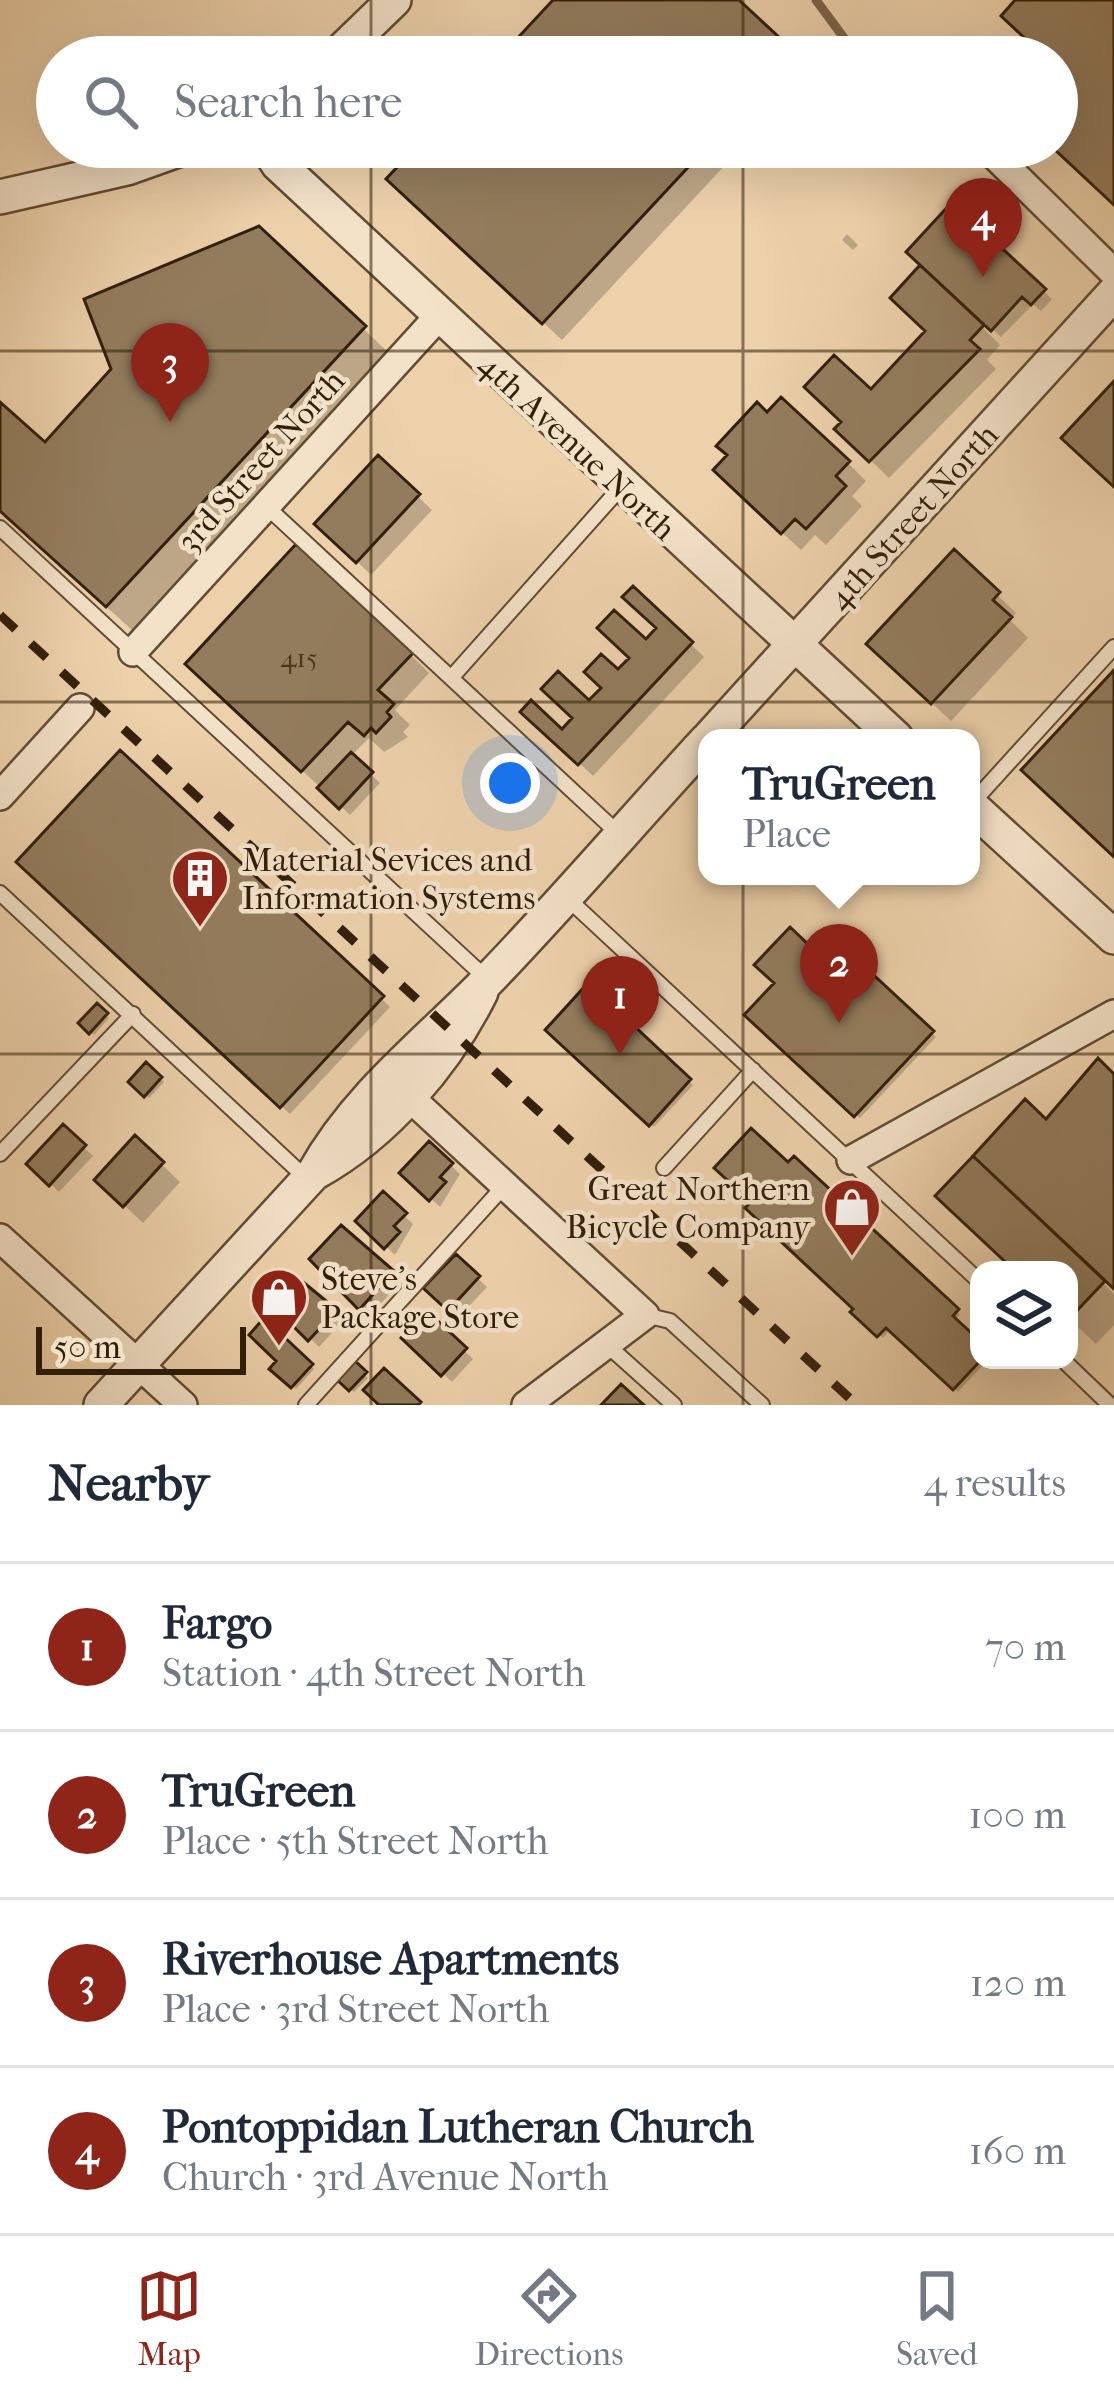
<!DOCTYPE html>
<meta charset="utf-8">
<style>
:root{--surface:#fff;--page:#f2f2f3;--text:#1f2937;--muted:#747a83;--line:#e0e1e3;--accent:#8f2418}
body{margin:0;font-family:"IM FELL French Canon",serif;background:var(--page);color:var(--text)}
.controls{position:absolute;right:36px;bottom:36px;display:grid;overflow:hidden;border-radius:24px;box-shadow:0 12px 48px #0002}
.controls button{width:108px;height:108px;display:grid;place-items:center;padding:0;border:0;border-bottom:3px solid var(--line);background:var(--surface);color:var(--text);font:60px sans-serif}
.scale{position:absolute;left:36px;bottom:30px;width:210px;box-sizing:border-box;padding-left:12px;border:6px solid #321f09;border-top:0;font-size:33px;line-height:42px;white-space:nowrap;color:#321f09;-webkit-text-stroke:9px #f3e1c8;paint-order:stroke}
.you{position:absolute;left:510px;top:783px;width:42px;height:42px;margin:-30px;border:9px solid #fff;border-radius:50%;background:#1a73e8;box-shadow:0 0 0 18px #1a73e833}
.badge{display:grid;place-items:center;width:78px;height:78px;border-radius:50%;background:var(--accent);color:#fff;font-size:39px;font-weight:700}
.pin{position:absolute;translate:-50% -99px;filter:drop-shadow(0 3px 6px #0008)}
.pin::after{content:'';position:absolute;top:63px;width:42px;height:36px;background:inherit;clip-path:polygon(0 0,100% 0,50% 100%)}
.popup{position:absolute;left:698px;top:729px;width:282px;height:156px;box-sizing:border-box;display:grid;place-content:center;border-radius:24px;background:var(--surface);filter:drop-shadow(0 3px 9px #0005);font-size:39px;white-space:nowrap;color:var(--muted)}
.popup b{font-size:45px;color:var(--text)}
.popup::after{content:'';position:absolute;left:50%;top:100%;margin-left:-24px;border:24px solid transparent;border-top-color:var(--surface)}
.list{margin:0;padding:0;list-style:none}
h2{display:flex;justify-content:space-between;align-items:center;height:156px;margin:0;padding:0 48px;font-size:51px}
h2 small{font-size:39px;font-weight:400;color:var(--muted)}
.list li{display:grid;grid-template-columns:78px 1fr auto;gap:36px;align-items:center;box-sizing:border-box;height:168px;padding:0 48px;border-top:3px solid var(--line)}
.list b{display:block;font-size:45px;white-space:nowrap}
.list p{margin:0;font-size:39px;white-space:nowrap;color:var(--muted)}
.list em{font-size:39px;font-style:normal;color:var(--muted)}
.icon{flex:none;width:66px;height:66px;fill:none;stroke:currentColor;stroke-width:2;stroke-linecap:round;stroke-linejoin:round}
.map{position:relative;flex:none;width:1114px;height:1405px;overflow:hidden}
.search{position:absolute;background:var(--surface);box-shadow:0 12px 48px #0002;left:36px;right:36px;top:36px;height:132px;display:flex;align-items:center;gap:30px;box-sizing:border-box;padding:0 42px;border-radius:66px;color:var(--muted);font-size:45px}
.sheet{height:828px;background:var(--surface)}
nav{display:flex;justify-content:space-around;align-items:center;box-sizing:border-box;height:168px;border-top:3px solid var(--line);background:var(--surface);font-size:33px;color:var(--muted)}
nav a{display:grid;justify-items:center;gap:6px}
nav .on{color:var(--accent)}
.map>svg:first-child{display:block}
</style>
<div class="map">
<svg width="1114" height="1405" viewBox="0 0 1114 1405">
<rect width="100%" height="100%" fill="#edd1ab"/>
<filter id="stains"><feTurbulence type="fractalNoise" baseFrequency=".00167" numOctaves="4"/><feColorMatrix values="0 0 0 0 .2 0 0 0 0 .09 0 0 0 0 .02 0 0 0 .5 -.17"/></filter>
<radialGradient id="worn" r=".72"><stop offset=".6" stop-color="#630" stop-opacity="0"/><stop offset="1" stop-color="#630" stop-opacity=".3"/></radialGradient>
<path fill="#0003" d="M420,147H742L562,340L409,197Z
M953,206L1052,299L1041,311L1033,304L1001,337L986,323L982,327L1000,345L987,360L996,369L889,478L838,429L929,332L894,298L924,266Z
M259,230L390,354L133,631L0,510V406L45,447Z
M847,234L858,245L853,250L842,240Z
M379,459L432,510L371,575L318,524Z
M848,463L866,481L852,496L862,506L826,545L815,535L801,550L735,489Z
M954,553L1016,613L1010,620L1028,638L951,721L888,662Z
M633,590L704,657L593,776L525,712L562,733L660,629Z
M411,655L429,673L395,710L410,725L403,732L408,737L384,752L369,738L351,756L380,783L350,815L207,682Z
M120,754L390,1007L290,1114L20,862Z
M824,933L936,1037L860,1118L748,1015Z
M588,988L693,1085L654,1127L549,1030Z
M97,1007L109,1018L94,1035L82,1023Z
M147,1066L164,1082L149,1098L132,1082Z
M1114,1075V1286L1107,1279L1103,1283L1114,1294V1325L1096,1344L1069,1319V1270H1017L965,1222L986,1165Z
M63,1128L93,1156L59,1192L30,1164Z
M136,1140L180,1182L143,1223L98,1180Z
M430,1145L460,1174L440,1207L403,1173Z
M794,1160L960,1315L954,1321L979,1360H988L958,1392L891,1329L883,1338L749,1208Z
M383,1195L413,1224L395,1255L359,1221Z
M341,1229L401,1282L369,1316L313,1259Z
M456,1258L487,1287L458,1318L428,1288Z
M297,1281L343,1321L319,1347L275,1304Z
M426,1315L473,1359L452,1382L405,1338Z
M265,1323L314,1369L296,1389L274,1368L281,1361Z
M354,1364L368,1378L354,1392L340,1379Z"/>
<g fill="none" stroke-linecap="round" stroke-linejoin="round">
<path stroke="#7c6549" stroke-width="9" d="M816,0L858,57"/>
</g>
<path fill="#937c5d" stroke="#321f09" stroke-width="3" d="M553,0H739L795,52L790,57H500Z
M1015,0H1114V205L1052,147H1057L1064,95L1074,84L1057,68V57H1045L1001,16Z
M416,147H707L542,324L386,179Z
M952,202L1046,289L1031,305L1022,297L991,331L906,252Z
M259,226L366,326L106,607L0,511V402L45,442L111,369L84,299Z
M920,265L984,325L970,340L980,349L869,462L834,429L841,422L804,387L834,355L871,389L925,331L890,298Z
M1114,381V487L1061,438Z
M781,397L850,461L836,476L846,486L806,529L795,519L781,534L713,470L727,455L716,446L757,402L767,412Z
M378,455L420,494L356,563L314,524Z
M296,544L413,653L378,690L394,704L387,712L391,717L376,733L371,728L364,736L348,722L301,772L185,664Z
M954,549L1000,592L993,600L1012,617L931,704L866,644Z
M633,586L693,642L578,765L520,712L531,700L562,729L572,718L541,689L558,671L589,700L601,688L584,672L601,654L618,669L629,658L597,628L614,610L646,639L656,628L622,597Z
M1114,670V857L1021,770Z
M120,750L384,996L280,1108L16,862Z
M351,752L373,772L339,809L317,788Z
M790,927L809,945L824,929L934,1031L854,1117L744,1015L774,983L754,965Z
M588,983L691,1079L649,1126L545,1030Z
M97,1003L108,1013L89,1034L78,1023Z
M1098,1058L1114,1074V1289L973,1156L1025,1099L1046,1119Z
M146,1062L162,1077L144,1097L128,1082Z
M63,1124L86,1145L49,1186L26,1164Z
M751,1128L788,1162L794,1156L959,1309L953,1316L979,1340L981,1360L953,1390L886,1328L877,1337L850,1312L853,1309L745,1208L751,1202L714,1168Z
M135,1135L164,1162L123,1207L94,1180Z
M429,1141L453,1163L440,1177L446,1182L429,1201L399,1173Z
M973,1156L1105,1281L1069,1319V1270H1014L935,1196Z
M383,1191L407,1213L394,1226L400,1232L384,1249L355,1221Z
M341,1225L394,1271L359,1310L309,1259Z
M456,1254L480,1276L448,1311L423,1288Z
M297,1277L337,1310L308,1341L271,1304Z
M426,1310L467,1348L441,1376L401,1338Z
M264,1318L313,1364L291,1388L269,1369L276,1361L249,1335Z
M354,1360L367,1372L349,1391L336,1379Z
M384,1368L421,1402L418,1405H379L363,1390Z
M621,1384L644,1405H601Z"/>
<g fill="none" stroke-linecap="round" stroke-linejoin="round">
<g stroke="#614c32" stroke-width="18">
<path id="service" d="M266,506L620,835
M0,528L488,980
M451,678L622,486
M972,803L1114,647
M0,893L307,1179
M565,896L979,1281
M0,1154L133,1014
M664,1168L753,1070
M645,1315L670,1321L762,1405
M606,1344L674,1405
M1063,1360L1110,1405
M306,1405L505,1185"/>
</g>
<g stroke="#614c32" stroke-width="32">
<path id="minor" d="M986,147L1114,273
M133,652L439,316
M0,796L80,708
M407,1095L645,1315L526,1405
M851,1160L1114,1014
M0,1238L183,1405"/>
</g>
<g stroke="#614c32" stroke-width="38">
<path id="tertiary" d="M335,57L394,0
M267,147L278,164L896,738
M0,197L127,168L186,147
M709,738L1114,293
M971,806L1114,937
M316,1172C385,1134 446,1063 481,992
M101,1405L314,1173C358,1094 429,1041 491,977C565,900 635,818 707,740"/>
</g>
<use href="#service" stroke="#f3e1c8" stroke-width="14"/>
<use href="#minor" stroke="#f3e1c8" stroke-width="27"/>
<use href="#tertiary" stroke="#f3e1c8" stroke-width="33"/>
<path stroke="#321f09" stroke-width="9" stroke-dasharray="21 21" stroke-linecap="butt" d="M0,615L857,1405"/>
</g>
<path fill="none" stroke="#321f09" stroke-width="3" stroke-opacity="0.55" d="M371,0V57M743,0V57M371,147V1405M743,147V1405M0,351H1114M0,702H1114M0,1054H1114"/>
<defs>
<g id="building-pin" transform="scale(3)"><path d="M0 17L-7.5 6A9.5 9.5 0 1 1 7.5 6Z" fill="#8f2418" stroke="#f3e1c8"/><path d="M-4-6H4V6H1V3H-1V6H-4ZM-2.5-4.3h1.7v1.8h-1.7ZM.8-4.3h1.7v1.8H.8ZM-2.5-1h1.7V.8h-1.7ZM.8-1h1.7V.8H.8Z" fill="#fff"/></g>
<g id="shop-pin" transform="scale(3)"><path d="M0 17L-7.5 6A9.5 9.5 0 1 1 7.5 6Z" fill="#8f2418" stroke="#f3e1c8"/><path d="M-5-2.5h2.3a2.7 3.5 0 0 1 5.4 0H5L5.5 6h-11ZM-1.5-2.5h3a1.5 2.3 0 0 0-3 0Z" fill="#fff"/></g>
</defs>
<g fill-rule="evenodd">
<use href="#building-pin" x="200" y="878"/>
<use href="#shop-pin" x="852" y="1207"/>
<use href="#shop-pin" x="279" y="1297"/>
</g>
<g text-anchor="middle" stroke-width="9" stroke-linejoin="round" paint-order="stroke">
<g font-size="27" fill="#4a361e">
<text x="299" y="667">415</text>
</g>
<g font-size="33" fill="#321f09" stroke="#f3e1c8">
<text transform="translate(578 446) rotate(43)" y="12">4th Avenue North</text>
<text transform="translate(260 460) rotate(-48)" y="12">3rd Street North</text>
<text transform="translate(912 516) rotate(-48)" y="12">4th Street North</text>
</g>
<g font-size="33" fill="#321f09" stroke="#f3e1c8" text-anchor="start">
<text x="242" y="871">Material Sevices and<tspan x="242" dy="38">Information Systems</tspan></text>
<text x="810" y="1200" text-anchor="end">Great Northern<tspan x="810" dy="38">Bicycle Company</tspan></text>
<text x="321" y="1290">Steve's<tspan x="321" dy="38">Package Store</tspan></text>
</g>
</g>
<rect width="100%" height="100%" filter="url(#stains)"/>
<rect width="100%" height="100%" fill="url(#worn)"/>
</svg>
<div class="controls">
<button><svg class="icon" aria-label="layers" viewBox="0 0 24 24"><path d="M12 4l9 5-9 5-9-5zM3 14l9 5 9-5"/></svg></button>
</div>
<div class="scale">50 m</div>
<div class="you"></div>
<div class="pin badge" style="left:620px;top:1055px">1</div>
<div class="pin badge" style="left:839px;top:1023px">2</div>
<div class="popup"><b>TruGreen</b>Place</div>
<div class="pin badge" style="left:170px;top:422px">3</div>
<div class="pin badge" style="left:983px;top:277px">4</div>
<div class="search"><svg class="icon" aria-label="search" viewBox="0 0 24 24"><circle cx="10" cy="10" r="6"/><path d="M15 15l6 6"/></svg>Search here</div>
</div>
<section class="sheet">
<h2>Nearby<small>4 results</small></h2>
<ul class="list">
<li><span class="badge">1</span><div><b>Fargo</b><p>Station · 4th Street North</p></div><em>70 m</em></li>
<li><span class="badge">2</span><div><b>TruGreen</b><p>Place · 5th Street North</p></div><em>100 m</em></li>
<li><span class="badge">3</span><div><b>Riverhouse Apartments</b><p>Place · 3rd Street North</p></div><em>120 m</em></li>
<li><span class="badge">4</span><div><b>Pontoppidan Lutheran Church</b><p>Church · 3rd Avenue North</p></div><em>160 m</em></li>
</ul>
</section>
<nav>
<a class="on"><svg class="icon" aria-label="map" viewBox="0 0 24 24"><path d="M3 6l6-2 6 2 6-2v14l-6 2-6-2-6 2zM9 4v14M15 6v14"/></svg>Map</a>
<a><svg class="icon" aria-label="directions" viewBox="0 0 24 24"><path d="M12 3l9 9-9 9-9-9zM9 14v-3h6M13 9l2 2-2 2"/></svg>Directions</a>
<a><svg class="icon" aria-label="saved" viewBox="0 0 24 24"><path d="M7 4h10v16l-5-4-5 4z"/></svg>Saved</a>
</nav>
